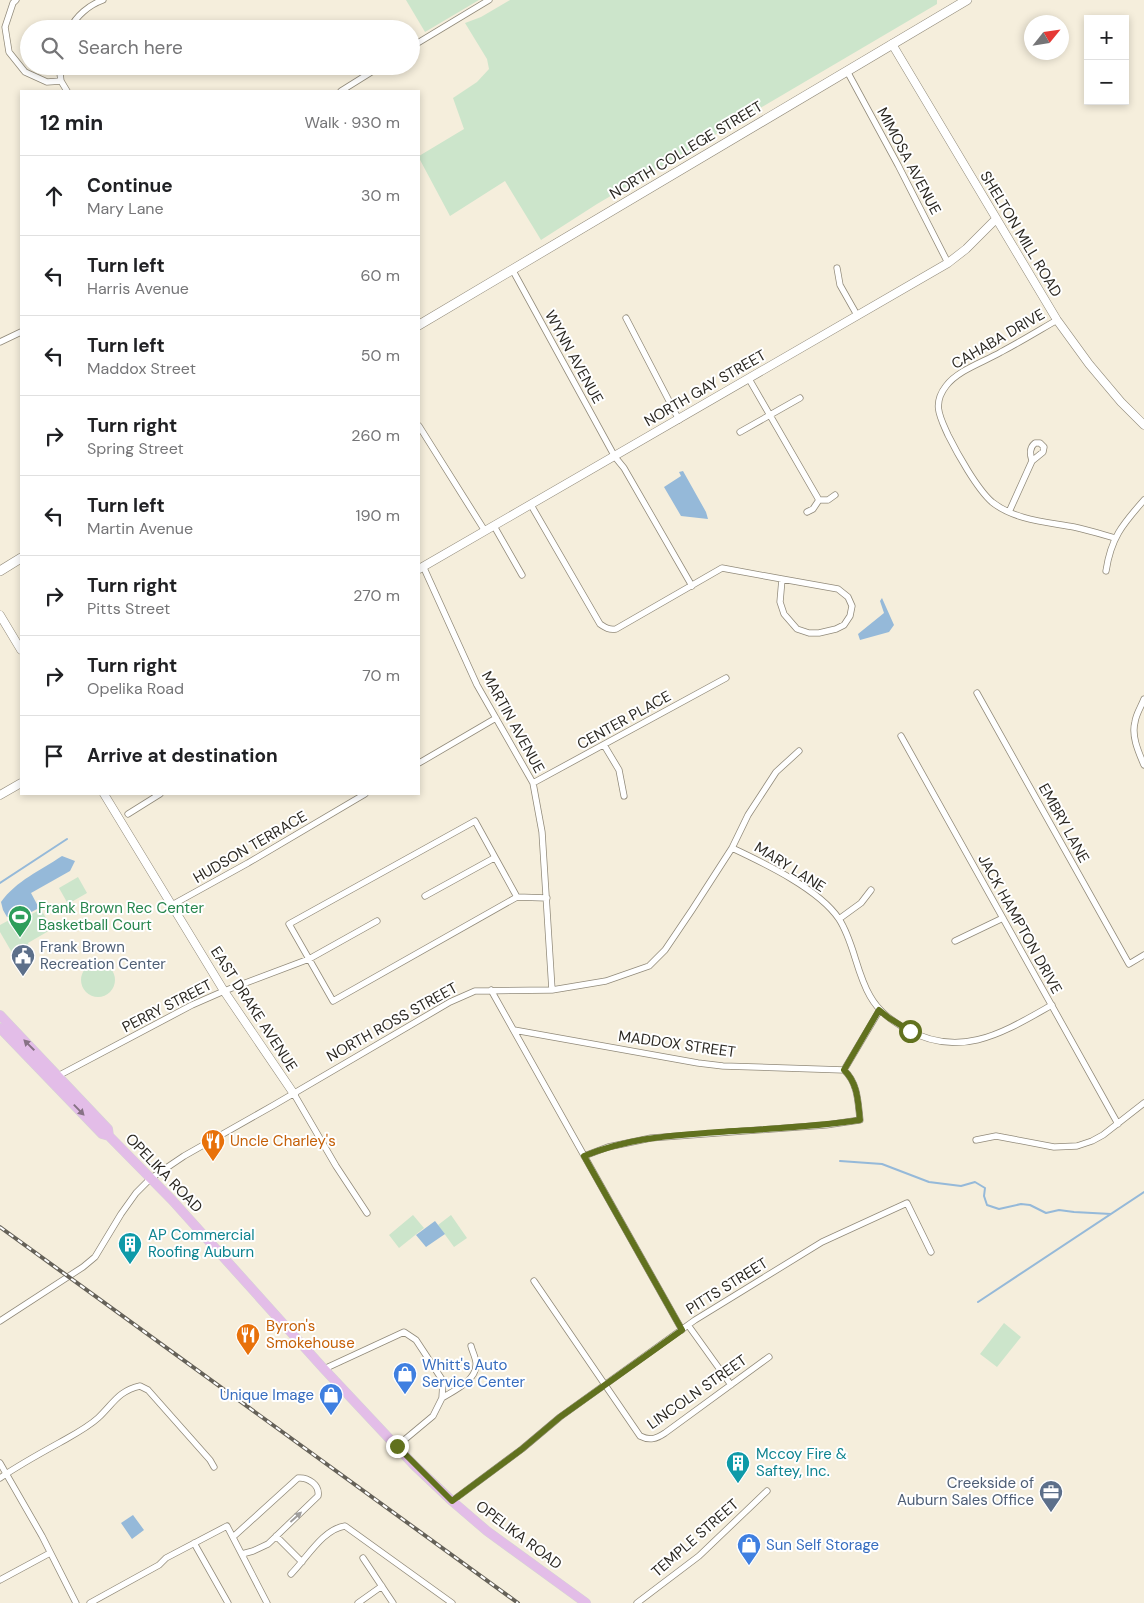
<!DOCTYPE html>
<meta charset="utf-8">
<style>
:root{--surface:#fff;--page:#f2f2f2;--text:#202124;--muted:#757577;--line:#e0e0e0}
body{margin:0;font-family:"DM Sans",sans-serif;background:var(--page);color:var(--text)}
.controls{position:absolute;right:15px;top:15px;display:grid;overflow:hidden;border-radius:0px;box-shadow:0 2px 8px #0003}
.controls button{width:45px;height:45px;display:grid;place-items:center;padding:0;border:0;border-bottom:1px solid var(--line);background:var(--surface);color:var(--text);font:25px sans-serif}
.compass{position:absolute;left:1024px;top:15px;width:45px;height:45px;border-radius:50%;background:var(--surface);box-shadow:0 2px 8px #0003;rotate:60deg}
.stop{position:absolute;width:15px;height:15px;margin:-11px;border:4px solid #61711e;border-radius:50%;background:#fff}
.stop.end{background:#61711e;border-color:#fff;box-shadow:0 1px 5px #0008}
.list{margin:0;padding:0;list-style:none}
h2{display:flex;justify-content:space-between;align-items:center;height:65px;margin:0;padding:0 20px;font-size:21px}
h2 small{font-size:16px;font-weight:400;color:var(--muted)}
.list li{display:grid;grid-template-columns:32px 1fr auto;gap:15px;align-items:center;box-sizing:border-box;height:80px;padding:0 20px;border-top:1px solid var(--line)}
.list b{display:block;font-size:19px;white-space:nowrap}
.list p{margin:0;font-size:16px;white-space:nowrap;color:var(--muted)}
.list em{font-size:16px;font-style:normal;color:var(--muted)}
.icon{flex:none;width:28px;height:28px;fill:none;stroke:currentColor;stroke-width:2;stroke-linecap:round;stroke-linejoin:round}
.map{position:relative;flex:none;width:1144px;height:1603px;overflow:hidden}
.search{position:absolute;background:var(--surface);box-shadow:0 2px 8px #0003;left:20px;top:20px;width:400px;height:55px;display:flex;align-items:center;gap:12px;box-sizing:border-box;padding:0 18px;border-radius:28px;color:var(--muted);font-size:19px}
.panel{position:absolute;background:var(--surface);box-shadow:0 2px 8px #0003;left:20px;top:90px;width:400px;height:705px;border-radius:0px}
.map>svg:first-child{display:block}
</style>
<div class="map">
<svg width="1144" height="1603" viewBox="0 0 1144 1603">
<rect width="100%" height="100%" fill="#f5eedc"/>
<path fill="#cce5cb" d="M406,0H479L425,32Z
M510,0H937V4L597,204L541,240L505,181L450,216L419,158V156L464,129L453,98L477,82L489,69L487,59L465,23L481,17Z
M78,877L87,893L68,904L59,888Z
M41,909L52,929L28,943L29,947L14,956L0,932V925L13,918L16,923Z
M81 980a17 17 0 1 1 34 0a17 17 0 1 1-34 0Z
M413,1215L424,1228L399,1248L389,1235Z
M451,1215L467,1238L454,1247L438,1225Z
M1004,1323L1021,1337L997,1367L980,1354Z"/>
<path fill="#95b9d9" d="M683,471L706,512L708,519L681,516L664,487L681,476L679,472Z
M882,598L894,625L889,632L860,640L858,634L884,613L880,601Z
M62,856L75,861L70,871L31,893L39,908L16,920L13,916L7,917L3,910L1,902C16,881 41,870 62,856Z
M435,1221L445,1234L426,1247L416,1235Z
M133,1515L144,1530L132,1539L121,1523Z"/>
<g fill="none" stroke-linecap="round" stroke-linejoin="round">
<path stroke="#95b9d9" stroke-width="2" d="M0,883L67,839
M840,1161L882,1164L929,1182L961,1186L975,1182L985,1188L984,1196L987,1205L999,1209L1021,1204L1030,1205L1046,1213L1059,1210L1074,1212L1111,1214
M978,1302L1144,1192"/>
<g stroke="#918a7a" stroke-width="7">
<path id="minor" d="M16,0L13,3L5,27L9,52L25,72L47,82L61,81
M70,29C76,16 89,5 103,0
M411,47L489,0
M59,66L61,81L67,91
M847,71L898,165L948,263
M341,91L381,66
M837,268L840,285L857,315
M512,269L615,457L624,468L692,586
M626,318L679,420
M1057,320C1038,331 1020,342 1001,352C984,362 958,370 946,386C932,404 940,417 948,435C957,453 977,489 992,502C1014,520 1047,522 1074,527C1088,530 1101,534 1115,538
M0,342L21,332
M749,379L819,500
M419,426L485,531
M740,432L800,398
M1035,443H1040L1044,447L1043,452L1032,461C1030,454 1029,448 1035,443Z
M531,505L600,624C606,628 609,630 616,629L722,568L782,579L838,589L848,597L852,606L850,616L844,625L836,629L819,633H809L797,629L784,614L780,602L782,579
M807,512L813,509L819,500H828L835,495
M1009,512L1032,461
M494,526L522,575
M423,566L477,685L533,783L542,832L552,990
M1106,571C1111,538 1122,525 1144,500
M977,693L1129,964L1144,955
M1144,699C1141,707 1136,714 1135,722C1131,736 1139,753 1144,765
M901,736L1118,1124
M604,745L619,770L624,796
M419,763L496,718
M533,783L726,678
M128,814L160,794
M475,821L517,897L333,1001L289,924Z
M732,848C764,863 819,889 839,919C854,942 856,972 870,996C879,1012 891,1020 906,1029C961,1060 1004,1032 1052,1005
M425,896L494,858
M517,897L547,898
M172,905L248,863L365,794
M839,919L861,903L871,890
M955,941L1003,918
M491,990L682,1330
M514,1030L698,1063L723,1066L844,1070C858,1083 858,1102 860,1120L826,1125L651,1138L608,1147L584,1156
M844,1070L879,1011
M56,1077L192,1005L224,991L309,959L377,921
M294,1094L336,1166L367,1213
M976,1140L996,1136L1054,1147L1077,1146L1092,1141L1103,1135L1144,1103
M534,1281L640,1436C650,1441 656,1439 665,1433L769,1357
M0,1321L83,1267L95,1257L121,1214L136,1193L150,1179L184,1156L274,1105L450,1002L475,991L552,990L606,981L649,966L665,950L692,910L732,848L748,815L776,772L799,751
M688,1325L731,1385
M324,1369L404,1332L416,1340L443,1381L442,1398L433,1416L397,1446
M442,1398C453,1391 476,1381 476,1365C477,1360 472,1351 471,1346
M0,1463L42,1536L76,1603
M0,1478C19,1465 39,1454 59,1443C73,1435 87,1428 98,1418C113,1404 118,1391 140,1386L148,1390L210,1460L214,1467
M452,1501L522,1449L560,1417L695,1320L822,1242L907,1203L931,1252
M276,1536L302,1562
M233,1537L298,1478C308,1477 320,1485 318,1496L268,1544L253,1551L242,1554
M194,1543L228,1603
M363,1558L393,1603
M291,1574C307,1558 323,1529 345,1526L452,1603
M0,1580L50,1553
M90,1603L159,1565L166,1558L227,1526L267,1603
M358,1603L382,1586
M637,1603L699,1556L767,1491"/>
</g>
<g stroke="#918a7a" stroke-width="9">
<path id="tertiary" d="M892,44L1057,320L1089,364L1121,402L1144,425
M419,569L948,263L966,249L996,219
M0,615L21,650
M104,794L224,991L294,1094
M0,795L21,783"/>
</g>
<g stroke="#918a7a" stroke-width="10">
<path id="secondary" d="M419,325L967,0
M0,571L21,558"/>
</g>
<g stroke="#d5d4d3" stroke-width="10">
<path id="primary" d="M0,1015L108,1129L109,1136
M0,1028L102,1134L109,1136L172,1200L324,1369L414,1465L452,1501L487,1531L586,1603"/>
</g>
<use href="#minor" stroke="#fff" stroke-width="5.5"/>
<use href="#tertiary" stroke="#fff" stroke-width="8"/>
<use href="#secondary" stroke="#fff" stroke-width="9"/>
<use href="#primary" stroke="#e3bde8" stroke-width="9"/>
<g stroke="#656158" stroke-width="4">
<path id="rail" d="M0,1227L518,1603"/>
</g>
<use href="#rail" stroke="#fff" stroke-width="2" stroke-dasharray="5.5" stroke-linecap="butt"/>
</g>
<defs><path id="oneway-solid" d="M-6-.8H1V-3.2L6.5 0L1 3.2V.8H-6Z" transform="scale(1.25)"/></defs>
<g fill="#877285">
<use href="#oneway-solid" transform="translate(29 1045) rotate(-135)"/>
<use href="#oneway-solid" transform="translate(79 1110) rotate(46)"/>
</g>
<use fill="#a09e9c" href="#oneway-solid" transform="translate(296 1517) rotate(-42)"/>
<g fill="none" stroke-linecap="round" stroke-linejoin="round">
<path stroke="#61711e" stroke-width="6" d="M397,1446L452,1501L522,1449L560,1417L682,1330L584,1156C631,1137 669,1136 719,1132C766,1129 813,1127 860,1120C858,1102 858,1083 844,1070L879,1010L889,1018L910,1031"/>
</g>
<defs>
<g id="stadium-pin" transform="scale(1.25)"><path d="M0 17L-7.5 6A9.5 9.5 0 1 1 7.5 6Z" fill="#2e9e5b" stroke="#fff"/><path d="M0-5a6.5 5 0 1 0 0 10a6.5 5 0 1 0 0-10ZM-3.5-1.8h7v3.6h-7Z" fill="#fff"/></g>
<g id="civic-pin" transform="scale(1.25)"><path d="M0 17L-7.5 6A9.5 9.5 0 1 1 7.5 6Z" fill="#5c6f8a" stroke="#fff"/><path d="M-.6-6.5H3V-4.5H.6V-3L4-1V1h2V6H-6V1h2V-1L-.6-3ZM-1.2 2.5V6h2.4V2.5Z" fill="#fff"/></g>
<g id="restaurant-pin" transform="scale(1.25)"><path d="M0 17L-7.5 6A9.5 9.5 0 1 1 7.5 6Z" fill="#e8710a" stroke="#fff"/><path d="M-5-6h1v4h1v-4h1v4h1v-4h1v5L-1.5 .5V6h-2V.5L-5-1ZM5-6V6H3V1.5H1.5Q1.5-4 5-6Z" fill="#fff"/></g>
<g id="building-pin" transform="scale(1.25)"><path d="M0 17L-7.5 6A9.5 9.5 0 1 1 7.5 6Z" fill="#0f9aa8" stroke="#fff"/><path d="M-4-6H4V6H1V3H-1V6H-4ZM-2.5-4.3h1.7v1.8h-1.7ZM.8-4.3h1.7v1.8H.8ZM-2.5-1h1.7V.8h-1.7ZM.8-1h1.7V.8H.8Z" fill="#fff"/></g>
<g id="shop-pin" transform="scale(1.25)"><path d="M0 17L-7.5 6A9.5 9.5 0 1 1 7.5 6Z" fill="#3f7fe0" stroke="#fff"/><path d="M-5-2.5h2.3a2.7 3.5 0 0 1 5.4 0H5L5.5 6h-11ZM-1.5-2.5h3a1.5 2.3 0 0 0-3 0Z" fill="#fff"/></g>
<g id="office-pin" transform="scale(1.25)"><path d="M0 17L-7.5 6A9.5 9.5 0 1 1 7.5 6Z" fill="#5c6f8a" stroke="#fff"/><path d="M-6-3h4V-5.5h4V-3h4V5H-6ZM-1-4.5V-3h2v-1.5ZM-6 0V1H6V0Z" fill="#fff"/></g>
</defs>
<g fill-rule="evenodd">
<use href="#stadium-pin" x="20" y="917"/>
<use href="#civic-pin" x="23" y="956"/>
<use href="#restaurant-pin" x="213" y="1141"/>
<use href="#building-pin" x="130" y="1244"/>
<use href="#restaurant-pin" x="248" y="1335"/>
<use href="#shop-pin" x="405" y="1374"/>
<use href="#shop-pin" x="331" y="1395"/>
<use href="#building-pin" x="738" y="1463"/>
<use href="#office-pin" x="1051" y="1492"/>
<use href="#shop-pin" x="749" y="1545"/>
</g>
<g text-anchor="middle" stroke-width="4" stroke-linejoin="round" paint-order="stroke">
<g font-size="15" fill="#2b2822" stroke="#fff">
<text transform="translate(686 150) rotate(-31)" y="5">NORTH COLLEGE STREET</text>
<text transform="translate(909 161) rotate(62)" y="5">MIMOSA AVENUE</text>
<text transform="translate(1021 234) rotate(59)" y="5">SHELTON MILL ROAD</text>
<text transform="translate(998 339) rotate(-30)" y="5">CAHABA DRIVE</text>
<text transform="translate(574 357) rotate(61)" y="5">WYNN AVENUE</text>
<text transform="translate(705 388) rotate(-30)" y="5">NORTH GAY STREET</text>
<text transform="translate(624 720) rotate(-29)" y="5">CENTER PLACE</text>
<text transform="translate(513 722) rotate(61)" y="5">MARTIN AVENUE</text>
<text transform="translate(1064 823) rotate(61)" y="5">EMBRY LANE</text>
<text transform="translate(250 847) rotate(-30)" y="5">HUDSON TERRACE</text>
<text transform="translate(790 867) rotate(32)" y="5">MARY LANE</text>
<text transform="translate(1020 924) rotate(61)" y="5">JACK HAMPTON DRIVE</text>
<text transform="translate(167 1006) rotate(-27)" y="5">PERRY STREET</text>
<text transform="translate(254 1009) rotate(57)" y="5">EAST DRAKE AVENUE</text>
<text transform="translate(392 1022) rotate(-29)" y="5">NORTH ROSS STREET</text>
<text transform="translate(677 1044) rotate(8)" y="5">MADDOX STREET</text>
<text transform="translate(164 1173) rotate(46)" y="5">OPELIKA ROAD</text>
<text transform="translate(727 1286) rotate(-32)" y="5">PITTS STREET</text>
<text transform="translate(697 1392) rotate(-35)" y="5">LINCOLN STREET</text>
<text transform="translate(519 1535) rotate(37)" y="5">OPELIKA ROAD</text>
<text transform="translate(695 1538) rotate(-41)" y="5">TEMPLE STREET</text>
</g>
<g font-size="15" fill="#27864d" stroke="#fff" text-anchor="start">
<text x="38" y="913">Frank Brown Rec Center<tspan x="38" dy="17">Basketball Court</tspan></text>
</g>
<g font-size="15" fill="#4e5e75" stroke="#fff" text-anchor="start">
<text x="40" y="952">Frank Brown<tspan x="40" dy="17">Recreation Center</tspan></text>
<text x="1034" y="1488" text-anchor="end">Creekside of<tspan x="1034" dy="17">Auburn Sales Office</tspan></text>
</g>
<g font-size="15" fill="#c56008" stroke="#fff" text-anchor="start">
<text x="230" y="1146">Uncle Charley's</text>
<text x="266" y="1331">Byron's<tspan x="266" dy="17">Smokehouse</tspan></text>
</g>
<g font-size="15" fill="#0d838f" stroke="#fff" text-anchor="start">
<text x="148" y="1240">AP Commercial<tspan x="148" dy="17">Roofing Auburn</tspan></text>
<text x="756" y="1459">Mccoy Fire &amp;<tspan x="756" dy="17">Saftey, Inc.</tspan></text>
</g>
<g font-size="15" fill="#366cbe" stroke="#fff" text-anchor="start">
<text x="422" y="1370">Whitt's Auto<tspan x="422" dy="17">Service Center</tspan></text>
<text x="314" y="1400" text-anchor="end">Unique Image</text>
<text x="766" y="1550">Sun Self Storage</text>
</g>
</g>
</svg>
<div class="controls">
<button>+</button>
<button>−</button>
</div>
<svg class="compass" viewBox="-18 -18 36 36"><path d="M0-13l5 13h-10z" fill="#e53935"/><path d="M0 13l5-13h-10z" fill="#757577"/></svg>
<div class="stop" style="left:910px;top:1031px"></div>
<div class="stop end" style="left:397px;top:1446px"></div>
<div class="search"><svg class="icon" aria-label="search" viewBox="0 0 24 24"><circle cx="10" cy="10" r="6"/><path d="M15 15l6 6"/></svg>Search here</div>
<section class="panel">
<h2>12 min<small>Walk · 930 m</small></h2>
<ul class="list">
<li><svg class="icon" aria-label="ahead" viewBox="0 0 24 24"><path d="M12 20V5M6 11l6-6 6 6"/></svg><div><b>Continue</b><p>Mary Lane</p></div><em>30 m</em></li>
<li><svg class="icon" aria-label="left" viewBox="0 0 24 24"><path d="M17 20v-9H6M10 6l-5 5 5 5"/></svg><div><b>Turn left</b><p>Harris Avenue</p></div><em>60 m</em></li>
<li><svg class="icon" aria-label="left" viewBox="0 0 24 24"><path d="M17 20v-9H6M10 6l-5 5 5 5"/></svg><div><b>Turn left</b><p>Maddox Street</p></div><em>50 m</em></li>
<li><svg class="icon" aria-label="right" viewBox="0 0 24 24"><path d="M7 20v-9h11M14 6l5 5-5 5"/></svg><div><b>Turn right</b><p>Spring Street</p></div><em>260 m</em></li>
<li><svg class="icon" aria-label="left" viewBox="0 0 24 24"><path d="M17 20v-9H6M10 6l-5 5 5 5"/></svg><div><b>Turn left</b><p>Martin Avenue</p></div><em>190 m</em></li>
<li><svg class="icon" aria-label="right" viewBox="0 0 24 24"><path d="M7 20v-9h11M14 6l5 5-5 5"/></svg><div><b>Turn right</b><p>Pitts Street</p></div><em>270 m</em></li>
<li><svg class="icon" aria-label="right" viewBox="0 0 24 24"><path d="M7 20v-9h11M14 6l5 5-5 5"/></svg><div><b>Turn right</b><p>Opelika Road</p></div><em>70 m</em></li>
<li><svg class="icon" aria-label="arrive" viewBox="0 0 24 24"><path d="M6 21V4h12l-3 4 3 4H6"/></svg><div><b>Arrive at destination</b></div></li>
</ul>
</section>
</div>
